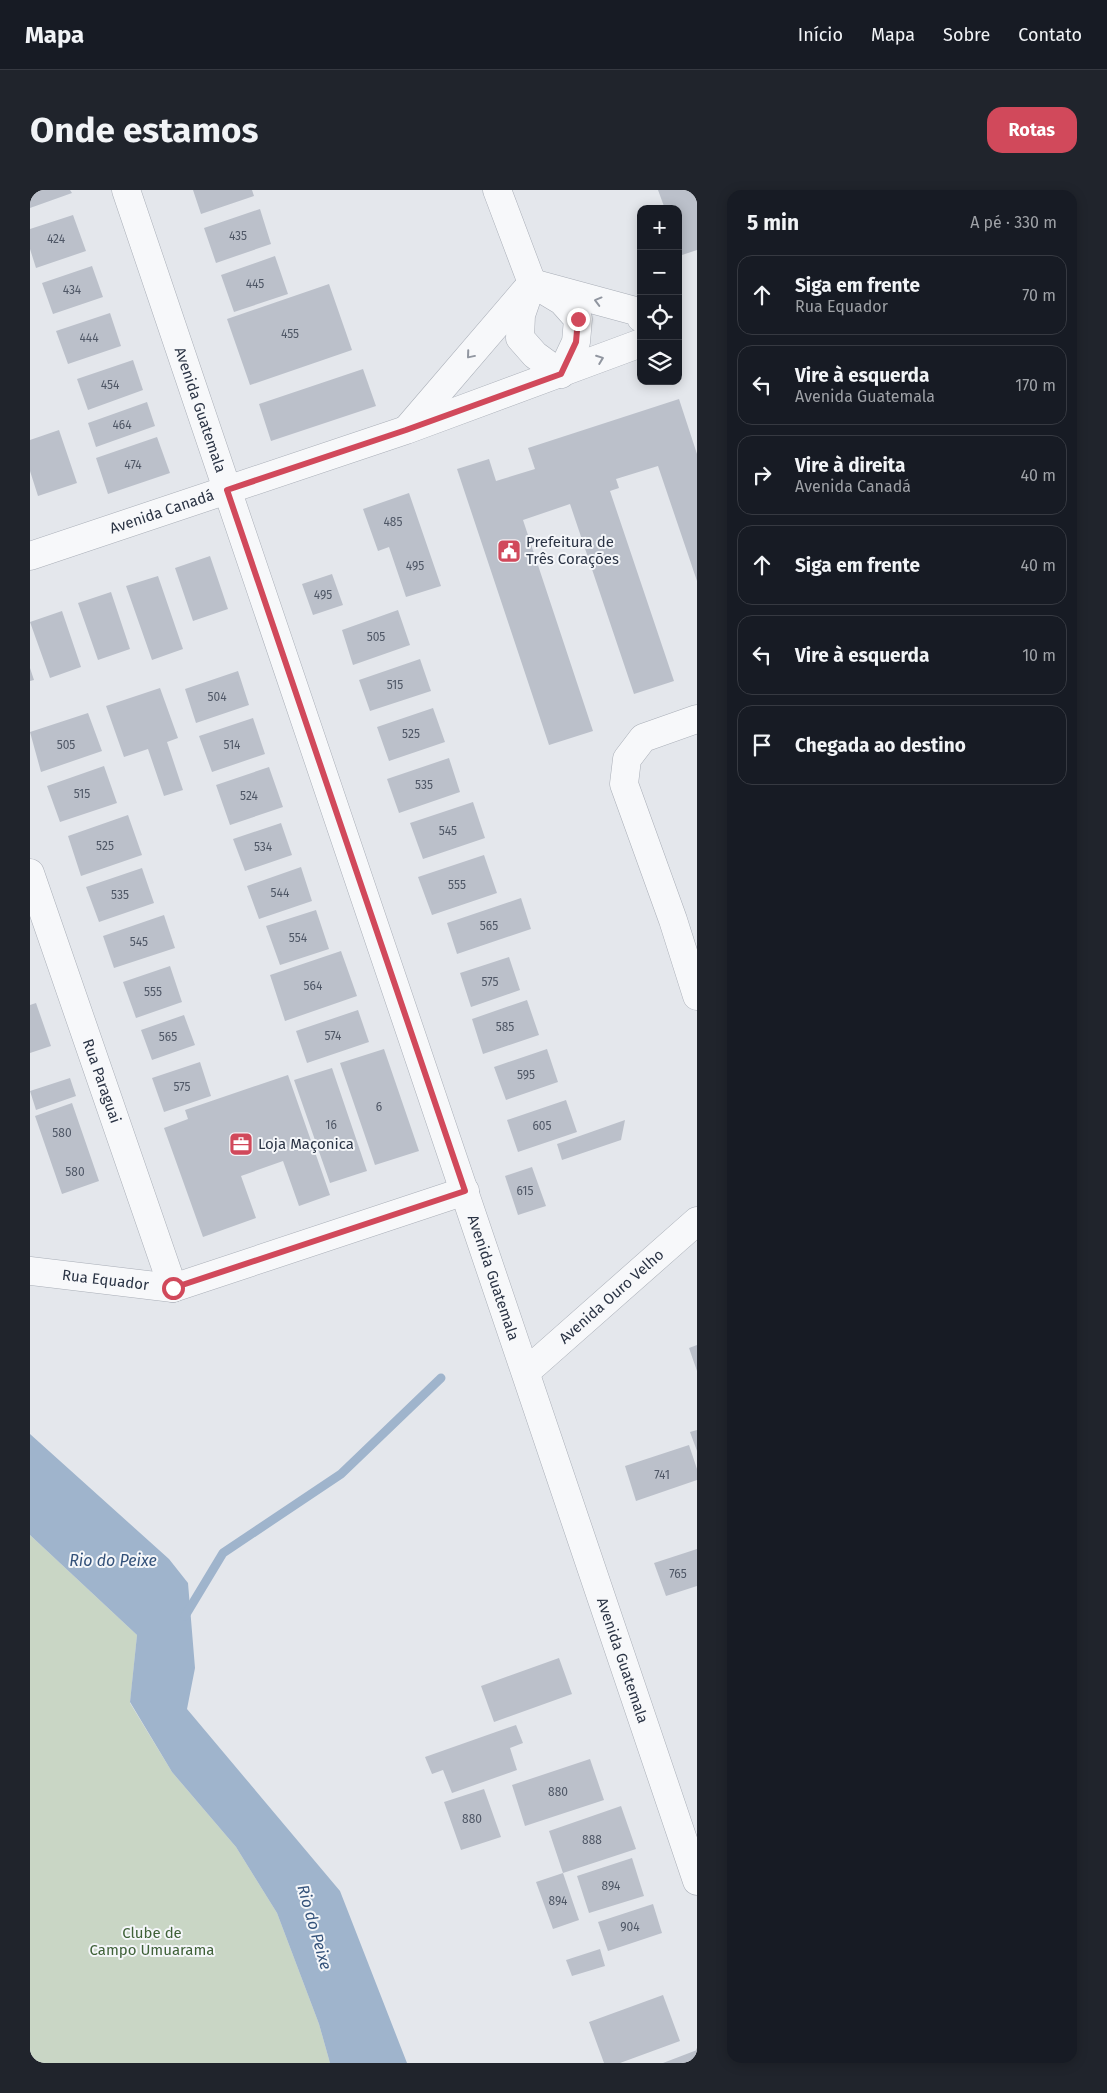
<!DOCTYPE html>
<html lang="pt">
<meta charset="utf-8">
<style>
:root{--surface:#171b24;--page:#20242c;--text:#f1f3f6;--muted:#9ea1a6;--line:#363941;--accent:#d1495b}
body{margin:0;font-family:"Fira Sans",sans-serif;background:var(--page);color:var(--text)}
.controls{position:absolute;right:15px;top:15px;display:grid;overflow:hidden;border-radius:10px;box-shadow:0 2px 12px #0003}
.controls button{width:45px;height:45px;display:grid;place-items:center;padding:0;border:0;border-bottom:1px solid var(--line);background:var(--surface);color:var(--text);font:25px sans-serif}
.stop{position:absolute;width:15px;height:15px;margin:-11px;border:4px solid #d1495b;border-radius:50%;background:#fff}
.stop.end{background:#d1495b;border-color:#fff;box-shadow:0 1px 5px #0008}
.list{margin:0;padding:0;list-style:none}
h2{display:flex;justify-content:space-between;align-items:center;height:65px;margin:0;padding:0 20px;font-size:21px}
h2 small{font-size:16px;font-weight:400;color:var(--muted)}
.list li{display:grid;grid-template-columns:32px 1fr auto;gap:15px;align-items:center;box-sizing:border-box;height:80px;margin:0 10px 10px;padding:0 10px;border:1px solid var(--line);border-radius:15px}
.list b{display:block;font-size:19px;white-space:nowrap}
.list p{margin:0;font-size:16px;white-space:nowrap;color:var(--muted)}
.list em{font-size:16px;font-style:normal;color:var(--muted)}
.icon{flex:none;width:28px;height:28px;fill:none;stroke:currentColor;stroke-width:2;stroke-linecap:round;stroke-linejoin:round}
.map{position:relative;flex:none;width:667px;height:1873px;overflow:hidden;border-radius:15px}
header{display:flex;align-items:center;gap:30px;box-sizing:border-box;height:70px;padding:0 25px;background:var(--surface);border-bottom:1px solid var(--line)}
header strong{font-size:24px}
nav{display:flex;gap:28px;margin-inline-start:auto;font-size:18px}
.intro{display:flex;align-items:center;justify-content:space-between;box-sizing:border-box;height:120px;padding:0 30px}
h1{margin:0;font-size:35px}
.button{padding:12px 22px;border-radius:15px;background:var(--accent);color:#fff;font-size:18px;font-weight:700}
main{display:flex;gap:30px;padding:0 30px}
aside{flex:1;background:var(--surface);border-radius:15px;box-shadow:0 2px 12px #0003}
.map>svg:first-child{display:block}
</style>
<header>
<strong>Mapa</strong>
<nav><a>Início</a><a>Mapa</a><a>Sobre</a><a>Contato</a></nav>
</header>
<div class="intro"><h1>Onde estamos</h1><a class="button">Rotas</a></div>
<main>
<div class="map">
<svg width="667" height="1873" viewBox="0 0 667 1873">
<rect width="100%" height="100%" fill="#e4e7ec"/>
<path fill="#c9d6c5" d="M0,1345L107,1445L100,1513L142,1582L206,1657L247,1723L289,1834L300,1873H0Z"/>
<path fill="#9fb4cc" d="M0,1244L139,1369L158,1393L165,1478L157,1519L310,1701L377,1873H300L289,1834L247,1723L206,1657L142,1582L100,1512L107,1445L0,1345Z"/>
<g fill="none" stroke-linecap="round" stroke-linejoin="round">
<path stroke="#9fb4cc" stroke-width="9" d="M155,1426L193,1363L311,1284L411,1188"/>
</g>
<path fill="#bbc0ca" d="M0,0H40L42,3L0,18Z
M163,0H222L224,6L171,24Z
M628,0H667V60L652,65L648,55V19H635Z
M230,19L241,54L186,73L174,38Z
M43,25L56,61L6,78L0,59V39Z
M245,66L258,104L204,122L191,85Z
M62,76L73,107L23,124L12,93Z
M299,94L322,160L220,195L197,129Z
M80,123L91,156L38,174L26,141Z
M103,170L113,200L58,220L47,189Z
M333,179L346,216L241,251L229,214Z
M649,209L667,264V391L628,276L586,289L589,298L580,301L644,491L604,504L540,314L493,330L563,541L519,555L427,279L459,269L466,291L505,279L498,258Z
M117,212L125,236L66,257L58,233Z
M29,240L47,293L8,306L0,281V250Z
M127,247L140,283L78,304L66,268Z
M379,303L411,396L376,407L359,357L348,361L333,319Z
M180,366L198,419L163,431L145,378Z
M302,384L313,415L283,425L272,394Z
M128,386L153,459L122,470L96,396Z
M81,402L100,459L68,470L48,413Z
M368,420L380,455L323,475L312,440Z
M32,421L51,477L20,488L0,432Z
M390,469L401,501L340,521L329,490Z
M0,478L4,490L0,491Z
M208,481L219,515L166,533L155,499Z
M130,498L148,548L137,552L153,600L134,606L118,559L94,567L76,516Z
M403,518L415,552L359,571L347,537Z
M58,523L72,561L11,582L0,542Z
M223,528L235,564L182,582L169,546Z
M419,568L430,602L369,623L357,589Z
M74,576L87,613L30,632L17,596Z
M239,577L253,617L200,635L186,595Z
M443,612L455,648L393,669L380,633Z
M98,625L112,665L51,686L38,646Z
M251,633L262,665L215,681L203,649Z
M454,665L467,703L402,725L388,687Z
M271,677L282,711L229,729L217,696Z
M112,678L124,713L69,732L56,697Z
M491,708L501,739L427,764L417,733Z
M286,720L299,759L250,775L236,736Z
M134,725L145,758L84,778L73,746Z
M311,761L327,806L255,831L240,785Z
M479,767L490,800L441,817L430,783Z
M140,776L152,812L106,828L93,792Z
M497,810L509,845L453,864L442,829Z
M6,813L21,856L0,863V815Z
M328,820L339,852L277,873L266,841Z
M154,825L165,855L122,870L111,840Z
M354,859L389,961L345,975L310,873Z
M517,859L528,892L476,910L464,877Z
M170,872L181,906L134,922L122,888Z
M302,878L337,981L300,993L264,890Z
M258,885L300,1005L269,1016L253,971L211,986L226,1028L173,1047L134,938L158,929L155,920Z
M40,888L46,906L6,920L0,901Z
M536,910L547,942L488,962L477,930Z
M42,913L69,991L32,1004L5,926Z
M595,930L591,950L532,970L527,954Z
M502,977L516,1016L488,1025L475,986Z
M667,1155V1181L659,1158Z
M667,1240V1261L660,1242Z
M659,1255L667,1279V1290L606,1311L595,1276Z
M667,1359V1396L636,1406L624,1373Z
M529,1468L542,1504L464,1532L451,1496Z
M486,1535L493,1553L480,1558L487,1580L422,1603L413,1580L402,1584L395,1567Z
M560,1569L574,1610L495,1636L482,1595Z
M454,1599L471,1647L431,1660L414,1612Z
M591,1616L606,1659L533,1683L519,1641Z
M602,1668L614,1706L559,1723L547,1686Z
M533,1683L549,1730L523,1739L506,1692Z
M623,1714L632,1743L578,1761L568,1732Z
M570,1759L575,1776L542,1786L536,1770Z
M633,1805L650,1851L590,1873H574L559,1832Z
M667,1860V1873H633Z"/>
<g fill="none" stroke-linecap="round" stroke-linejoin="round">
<g stroke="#a9aeb7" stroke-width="29">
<g id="minor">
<path id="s1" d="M96,0L667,1691"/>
<path d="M467,0L502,93"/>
<path d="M502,93L532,111L548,129L546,152L531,184L505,165L490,148L491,125Z"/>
<path d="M377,239L502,93L609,122L611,128"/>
<path id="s2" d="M0,366L376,240L611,153"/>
<path d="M667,529L613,548L597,569L594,594L643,730L667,806"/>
<path id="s3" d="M0,683L143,1098"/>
<path id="s4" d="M0,1081L143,1098L435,1001"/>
<path id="s5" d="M496,1182L667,1031"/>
</g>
</g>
<use href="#minor" stroke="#f7f8fa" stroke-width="28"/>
</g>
<defs><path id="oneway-chevron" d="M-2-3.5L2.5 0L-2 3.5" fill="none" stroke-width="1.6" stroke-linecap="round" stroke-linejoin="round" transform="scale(1.25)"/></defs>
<g stroke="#9196a0">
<use href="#oneway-chevron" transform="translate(568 111) rotate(-165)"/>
<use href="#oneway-chevron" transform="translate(440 165) rotate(130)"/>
<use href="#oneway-chevron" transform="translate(570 169) rotate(-21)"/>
</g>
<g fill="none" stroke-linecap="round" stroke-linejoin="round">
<path stroke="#d1495b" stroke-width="6" d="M143,1098L435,1001L197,300L376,240L531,184L546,152L548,129"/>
</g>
<defs>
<g id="civic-square" transform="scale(1.25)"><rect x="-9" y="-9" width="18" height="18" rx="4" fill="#d1495b" stroke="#f4f6f9"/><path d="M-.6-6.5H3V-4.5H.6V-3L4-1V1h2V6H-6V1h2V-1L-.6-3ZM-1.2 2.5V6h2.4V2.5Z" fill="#fff"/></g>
<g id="office-square" transform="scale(1.25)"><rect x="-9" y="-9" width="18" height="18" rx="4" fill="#d1495b" stroke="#f4f6f9"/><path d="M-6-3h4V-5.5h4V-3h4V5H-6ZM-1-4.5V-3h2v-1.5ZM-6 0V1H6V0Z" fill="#fff"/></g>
</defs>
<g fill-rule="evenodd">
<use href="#civic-square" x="479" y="361"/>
<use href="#office-square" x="211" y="954"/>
</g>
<g text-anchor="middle" stroke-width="4" stroke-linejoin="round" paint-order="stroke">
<g font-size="12" fill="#4f5766">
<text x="208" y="50">435</text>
<text x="26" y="53">424</text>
<text x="225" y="98">445</text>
<text x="42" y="104">434</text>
<text x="260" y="148">455</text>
<text x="59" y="152">444</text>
<text x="80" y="199">454</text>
<text x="92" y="239">464</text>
<text x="103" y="279">474</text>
<text x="363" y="336">485</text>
<text x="385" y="380">495</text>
<text x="293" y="409">495</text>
<text x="346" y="451">505</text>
<text x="365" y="499">515</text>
<text x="187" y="511">504</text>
<text x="381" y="548">525</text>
<text x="36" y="559">505</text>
<text x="202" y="559">514</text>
<text x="394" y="599">535</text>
<text x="52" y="608">515</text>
<text x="219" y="610">524</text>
<text x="418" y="645">545</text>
<text x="75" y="660">525</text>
<text x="233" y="661">534</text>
<text x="427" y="699">555</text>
<text x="250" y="707">544</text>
<text x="90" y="709">535</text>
<text x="459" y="740">565</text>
<text x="268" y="752">554</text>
<text x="109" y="756">545</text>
<text x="460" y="796">575</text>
<text x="283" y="800">564</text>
<text x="123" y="806">555</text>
<text x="475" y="841">585</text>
<text x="303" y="850">574</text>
<text x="138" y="851">565</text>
<text x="496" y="889">595</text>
<text x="152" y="901">575</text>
<text x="349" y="921">6</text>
<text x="301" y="939">16</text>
<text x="512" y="940">605</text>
<text x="32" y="947">580</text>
<text x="45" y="986">580</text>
<text x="495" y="1005">615</text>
<text x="632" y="1289">741</text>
<text x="648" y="1388">765</text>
<text x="528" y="1606">880</text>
<text x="442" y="1633">880</text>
<text x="562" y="1654">888</text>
<text x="581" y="1700">894</text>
<text x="528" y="1715">894</text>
<text x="600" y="1741">904</text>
</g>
<g font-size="15" fill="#2b3445" stroke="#f4f6f9">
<text dy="5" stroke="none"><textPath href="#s1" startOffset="232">Avenida Guatemala</textPath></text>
<text dy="5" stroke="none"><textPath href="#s2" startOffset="139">Avenida Canadá</textPath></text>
<text dy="5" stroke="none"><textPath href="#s3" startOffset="220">Rua Paraguai</textPath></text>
<text dy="5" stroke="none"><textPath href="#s1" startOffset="1148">Avenida Guatemala</textPath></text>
<text dy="5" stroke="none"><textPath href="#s4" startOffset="76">Rua Equador</textPath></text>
<text dy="5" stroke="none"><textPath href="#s5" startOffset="114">Avenida Ouro Velho</textPath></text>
<text dy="5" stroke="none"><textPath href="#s1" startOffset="1552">Avenida Guatemala</textPath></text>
</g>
<g font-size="15" fill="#2b3445" stroke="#f4f6f9" text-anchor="start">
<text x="496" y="357">Prefeitura de<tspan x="496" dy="17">Três Corações</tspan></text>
<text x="228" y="959">Loja Maçonica</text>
</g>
<g font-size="15" fill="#3f6138" stroke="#f4f6f9">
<text x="122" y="1748">Clube de<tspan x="122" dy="17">Campo Umuarama</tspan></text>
</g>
<g font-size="16" font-style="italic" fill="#34527a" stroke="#f4f6f9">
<text x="83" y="1376">Rio do Peixe</text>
<text transform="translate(285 1737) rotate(74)" y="6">Rio do Peixe</text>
</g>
</g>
</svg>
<div class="controls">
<button>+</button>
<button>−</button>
<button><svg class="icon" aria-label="locate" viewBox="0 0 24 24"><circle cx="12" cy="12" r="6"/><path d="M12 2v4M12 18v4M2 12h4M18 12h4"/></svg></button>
<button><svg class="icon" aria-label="layers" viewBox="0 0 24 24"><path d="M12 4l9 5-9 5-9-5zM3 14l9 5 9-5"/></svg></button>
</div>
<div class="stop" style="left:143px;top:1098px"></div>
<div class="stop end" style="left:548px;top:129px"></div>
</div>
<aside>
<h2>5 min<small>A pé · 330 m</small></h2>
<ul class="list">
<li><svg class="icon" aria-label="ahead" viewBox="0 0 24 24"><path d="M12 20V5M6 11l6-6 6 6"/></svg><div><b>Siga em frente</b><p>Rua Equador</p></div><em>70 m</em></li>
<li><svg class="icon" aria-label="left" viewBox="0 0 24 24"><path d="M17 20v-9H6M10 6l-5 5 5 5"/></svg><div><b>Vire à esquerda</b><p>Avenida Guatemala</p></div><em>170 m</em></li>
<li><svg class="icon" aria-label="right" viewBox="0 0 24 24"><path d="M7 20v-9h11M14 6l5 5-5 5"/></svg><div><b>Vire à direita</b><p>Avenida Canadá</p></div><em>40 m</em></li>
<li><svg class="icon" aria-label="ahead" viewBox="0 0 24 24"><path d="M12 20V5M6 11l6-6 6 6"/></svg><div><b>Siga em frente</b></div><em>40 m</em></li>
<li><svg class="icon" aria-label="left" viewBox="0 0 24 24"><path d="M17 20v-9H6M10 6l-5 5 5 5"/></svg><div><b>Vire à esquerda</b></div><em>10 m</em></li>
<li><svg class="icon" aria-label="arrive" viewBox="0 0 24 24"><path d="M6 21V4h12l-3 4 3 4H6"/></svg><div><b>Chegada ao destino</b></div></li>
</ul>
</aside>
</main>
